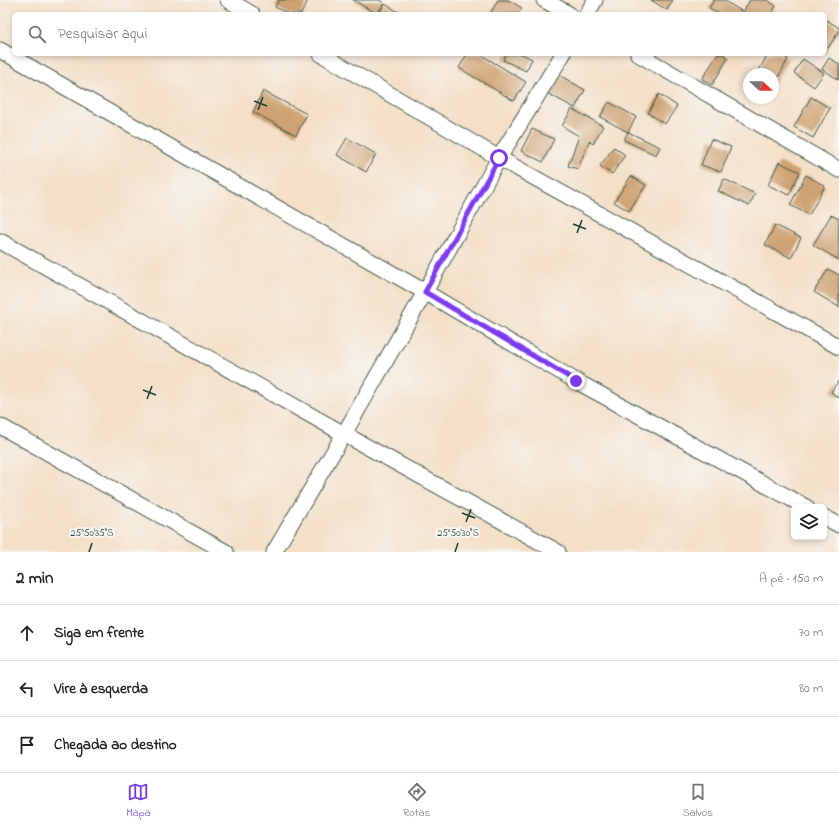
<!DOCTYPE html>
<html lang="pt">
<meta charset="utf-8">
<style>
:root{--surface:#fff;--page:#f2f2f2;--text:#222;--muted:#767676;--line:#e0e0e0;--accent:#7c3aed}
body{margin:0;font-family:"Indie Flower",sans-serif;background:var(--page);color:var(--text)}
.controls{position:absolute;right:12px;bottom:12px;display:grid;overflow:hidden;border-radius:6px;box-shadow:0 2px 6px #0003}
.controls button{width:36px;height:36px;display:grid;place-items:center;padding:0;border:0;border-bottom:1px solid var(--line);background:var(--surface);color:var(--text);font:20px sans-serif}
.compass{position:absolute;left:743px;top:68px;width:36px;height:36px;border-radius:50%;background:var(--surface);box-shadow:0 2px 6px #0003;rotate:111deg}
.stop{position:absolute;width:12px;height:12px;margin:-9px;border:3px solid #7c3aed;border-radius:50%;background:#fff}
.stop.end{background:#7c3aed;border-color:#fff;box-shadow:0 1px 4px #0008}
.list{margin:0;padding:0;list-style:none}
h2{display:flex;justify-content:space-between;align-items:center;height:52px;margin:0;padding:0 16px;font-size:17px}
h2 small{font-size:13px;font-weight:400;color:var(--muted)}
.list li{display:grid;grid-template-columns:26px 1fr auto;gap:12px;align-items:center;box-sizing:border-box;height:56px;padding:0 16px;border-top:1px solid var(--line)}
.list b{display:block;font-size:15px;white-space:nowrap}
.list em{font-size:13px;font-style:normal;color:var(--muted)}
.icon{flex:none;width:22px;height:22px;fill:none;stroke:currentColor;stroke-width:2;stroke-linecap:round;stroke-linejoin:round}
.map{position:relative;flex:none;width:839px;height:552px;overflow:hidden}
.search{position:absolute;background:var(--surface);box-shadow:0 2px 6px #0003;left:12px;right:12px;top:12px;height:44px;display:flex;align-items:center;gap:10px;box-sizing:border-box;padding:0 14px;border-radius:6px;color:var(--muted);font-size:15px}
.sheet{height:220px;background:var(--surface)}
nav{display:flex;justify-content:space-around;align-items:center;box-sizing:border-box;height:56px;border-top:1px solid var(--line);background:var(--surface);font-size:11px;color:var(--muted)}
nav a{display:grid;justify-items:center;gap:2px}
nav .on{color:var(--accent)}
.map>svg:first-child{display:block}
</style>
<div class="map">
<svg width="839" height="552" viewBox="0 0 839 552">
<rect width="100%" height="100%" fill="#f6f6f2"/>
<filter id="ink" filterUnits="userSpaceOnUse"><feTurbulence type="fractalNoise" baseFrequency=".025" numOctaves="2"/><feDisplacementMap in="SourceGraphic" scale="8" xChannelSelector="R" yChannelSelector="G"/><feConvolveMatrix kernelMatrix="1 2 1 2 8 2 1 2 1" color-interpolation-filters="sRGB"/></filter>
<filter id="wash" filterUnits="userSpaceOnUse"><feTurbulence type="fractalNoise" baseFrequency=".012" numOctaves="4" result="noise"/><feDisplacementMap in="SourceGraphic" scale="16" xChannelSelector="R" yChannelSelector="G"/><feGaussianBlur stdDeviation="0.9" result="paint"/><feColorMatrix in="noise" values="0 0 0 0 0 0 0 0 0 0 0 0 0 0 0 0 0 1.4 0 .05"/><feComposite in="paint" operator="in"/></filter>
<g filter="url(#wash)">
<rect width="100%" height="100%" fill="#f4e0c8"/>
<g id="blocks">
<path fill="#cea272" d="M279,0H308L301,14H289L275,7Z
M353,0H379L384,3L377,14Z
M498,0H508L522,8L518,14H490Z
M651,0H673L667,10Z
M714,0H723L743,12L750,0H767L776,6L771,14H719L709,8Z
M385,4L402,14H379Z
M825,19L839,28V31L825,53Z
M467,54H480L526,82L514,101L459,68Z
M506,54H522L532,59L526,71L503,60Z
M718,54H723L728,58L712,85L702,79Z
M768,54H779L788,59L773,87V74H757Z
M829,58L839,64V80L822,69Z
M803,59L824,73L814,87L794,73Z
M554,72L585,90L575,108L543,91Z
M263,91L307,114L296,135L253,112Z
M659,94L677,106L665,124L648,113Z
M811,97L830,108L813,138L794,127Z
M609,102L636,117L628,132L660,147L656,155L624,140L628,132L600,117Z
M572,109L603,126L593,144L589,141L578,169L568,166L579,136L562,126Z
M532,129L554,139L543,162L521,151Z
M347,138L376,154L366,172L337,155Z
M711,139L731,147L721,172L701,165Z
M614,147L625,155L612,174L600,166Z
M779,162L800,172L789,195L768,185Z
M806,175L825,186L809,215L790,205Z
M631,176L646,185L629,211L614,202Z
M724,179L755,194L749,206L718,191Z
M831,215L839,219V260L813,245Z
M775,225L801,238L791,258L765,245Z
M828,269L839,275V307L814,292Z
M839,380V398L831,392Z"/>
</g>
</g>
<g filter="url(#ink)">
<use href="#blocks" fill-opacity="0" stroke="#3f554a" stroke-width="1"/>
<g fill="none" stroke-linecap="round" stroke-linejoin="round">
<g stroke="#3f554a" stroke-width="17">
<path id="street" d="M228,0L252,14
M544,0L569,14
M587,14L595,0
M0,50L425,292L576,381L806,507
M321,54L499,158L839,347
M638,54L839,170
M0,241L344,434L558,552
M0,426L226,552
M824,517L839,525
M274,552L344,434L425,292L499,158L563,54"/>
</g>
<use href="#street" stroke="#fff" stroke-width="15"/>
</g>
</g>
<g fill="none" stroke-linecap="round" stroke-linejoin="round" filter="url(#ink)">
<path stroke="#7c3aed" stroke-width="5" d="M499,158L425,292L576,381"/>
</g>
<path fill="none" stroke="#1f3d34" stroke-width="1.5" d="M254,101L267,106M258,110L263,97M573,224L586,229M577,233L582,220M143,390L156,395M147,399L152,386M462,513L475,518M466,522L471,509M89,552L92,543M455,552L458,543"/>
<g font-size="10" text-anchor="middle" fill="#1f3d34" stroke="#f6f6f2" stroke-width="4" stroke-linejoin="round" paint-order="stroke">
<text x="92" y="536">25°50'35"S</text>
<text x="458" y="536">25°50'30"S</text>
</g>
</svg>
<div class="controls">
<button><svg class="icon" aria-label="layers" viewBox="0 0 24 24"><path d="M12 4l9 5-9 5-9-5zM3 14l9 5 9-5"/></svg></button>
</div>
<svg class="compass" viewBox="-18 -18 36 36"><path d="M0-13l5 13h-10z" fill="#e53935"/><path d="M0 13l5-13h-10z" fill="#767676"/></svg>
<div class="stop" style="left:499px;top:158px"></div>
<div class="stop end" style="left:576px;top:381px"></div>
<div class="search"><svg class="icon" aria-label="search" viewBox="0 0 24 24"><circle cx="10" cy="10" r="6"/><path d="M15 15l6 6"/></svg>Pesquisar aqui</div>
</div>
<section class="sheet">
<h2>2 min<small>A pé · 150 m</small></h2>
<ul class="list">
<li><svg class="icon" aria-label="ahead" viewBox="0 0 24 24"><path d="M12 20V5M6 11l6-6 6 6"/></svg><div><b>Siga em frente</b></div><em>70 m</em></li>
<li><svg class="icon" aria-label="left" viewBox="0 0 24 24"><path d="M17 20v-9H6M10 6l-5 5 5 5"/></svg><div><b>Vire à esquerda</b></div><em>80 m</em></li>
<li><svg class="icon" aria-label="arrive" viewBox="0 0 24 24"><path d="M6 21V4h12l-3 4 3 4H6"/></svg><div><b>Chegada ao destino</b></div></li>
</ul>
</section>
<nav>
<a class="on"><svg class="icon" aria-label="map" viewBox="0 0 24 24"><path d="M3 6l6-2 6 2 6-2v14l-6 2-6-2-6 2zM9 4v14M15 6v14"/></svg>Mapa</a>
<a><svg class="icon" aria-label="directions" viewBox="0 0 24 24"><path d="M12 3l9 9-9 9-9-9zM9 14v-3h6M13 9l2 2-2 2"/></svg>Rotas</a>
<a><svg class="icon" aria-label="saved" viewBox="0 0 24 24"><path d="M7 4h10v16l-5-4-5 4z"/></svg>Salvos</a>
</nav>
